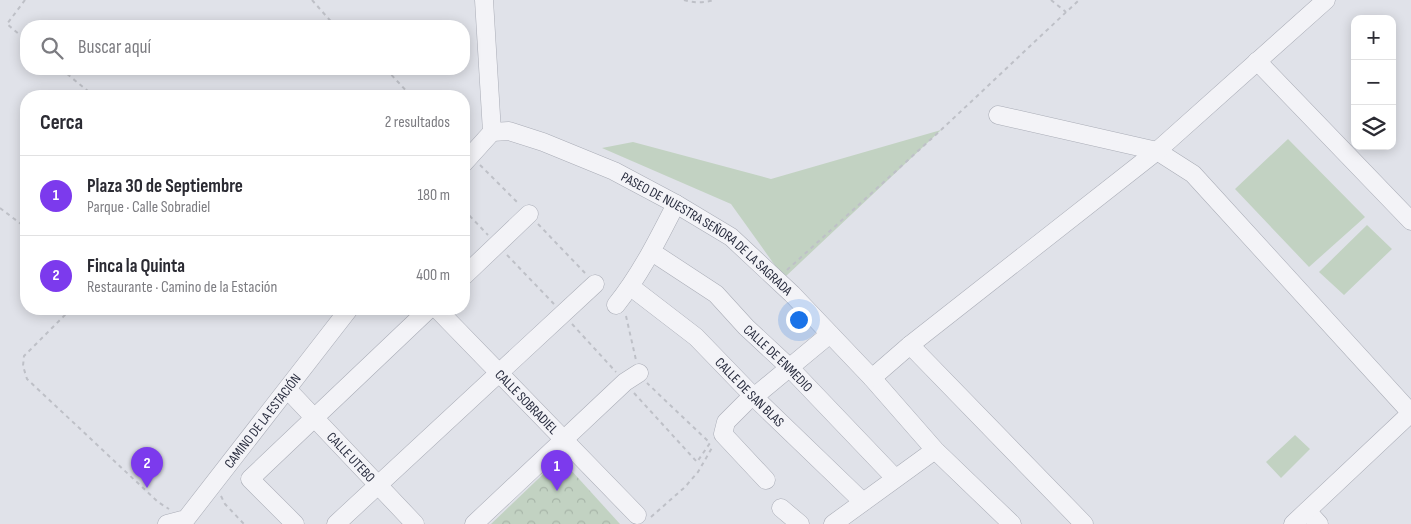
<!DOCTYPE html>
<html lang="es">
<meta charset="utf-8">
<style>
:root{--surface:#fff;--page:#f7f7f7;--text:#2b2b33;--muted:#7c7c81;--line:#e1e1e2;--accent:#7c3aed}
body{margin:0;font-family:"Sofia Sans Condensed",sans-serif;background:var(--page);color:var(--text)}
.controls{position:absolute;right:15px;top:15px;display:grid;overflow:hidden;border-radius:10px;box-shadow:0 2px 12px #0003}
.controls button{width:45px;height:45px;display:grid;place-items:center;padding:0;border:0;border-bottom:1px solid var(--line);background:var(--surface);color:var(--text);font:25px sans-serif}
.you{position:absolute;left:798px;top:319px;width:18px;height:18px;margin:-12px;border:4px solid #fff;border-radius:50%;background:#1a73e8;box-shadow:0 0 0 8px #1a73e833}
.badge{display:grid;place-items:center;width:32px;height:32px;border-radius:50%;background:var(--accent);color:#fff;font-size:16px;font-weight:700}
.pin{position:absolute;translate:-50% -41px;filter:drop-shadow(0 1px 2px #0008)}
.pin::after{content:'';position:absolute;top:26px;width:18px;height:15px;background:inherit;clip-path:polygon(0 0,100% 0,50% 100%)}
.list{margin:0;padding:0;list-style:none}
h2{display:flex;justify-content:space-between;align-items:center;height:65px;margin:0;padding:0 20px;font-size:21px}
h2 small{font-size:16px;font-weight:400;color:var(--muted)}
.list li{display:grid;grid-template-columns:32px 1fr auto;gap:15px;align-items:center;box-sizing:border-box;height:80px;padding:0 20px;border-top:1px solid var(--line)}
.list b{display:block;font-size:19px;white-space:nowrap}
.list p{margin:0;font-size:16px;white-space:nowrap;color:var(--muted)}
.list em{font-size:16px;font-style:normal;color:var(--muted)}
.icon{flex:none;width:28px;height:28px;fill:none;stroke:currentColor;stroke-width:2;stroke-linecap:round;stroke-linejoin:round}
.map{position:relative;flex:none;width:1411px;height:524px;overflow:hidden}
.search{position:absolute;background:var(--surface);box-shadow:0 2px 12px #0003;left:20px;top:20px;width:450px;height:55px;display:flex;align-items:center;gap:12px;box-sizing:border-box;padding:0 18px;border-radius:20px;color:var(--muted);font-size:19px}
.panel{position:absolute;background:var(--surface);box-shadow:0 2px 12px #0003;left:20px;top:90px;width:450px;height:225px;border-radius:20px}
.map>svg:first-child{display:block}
</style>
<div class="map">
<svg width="1411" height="524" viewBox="0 0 1411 524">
<defs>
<pattern id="forest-crowns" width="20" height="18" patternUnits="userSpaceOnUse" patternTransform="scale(1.25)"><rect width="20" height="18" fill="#c2d2c2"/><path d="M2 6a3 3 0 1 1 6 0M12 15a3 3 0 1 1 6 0" fill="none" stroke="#a7b5a8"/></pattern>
</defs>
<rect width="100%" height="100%" fill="#e0e2e9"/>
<path fill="#c2d2c2" d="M941,130L784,278L731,204L602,148L633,142L771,179Z
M1288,139L1365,217L1309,267L1235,189Z
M1367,225L1392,249L1344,295L1319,272Z
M1295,435L1310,449L1281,478L1266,462Z"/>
<path fill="url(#forest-crowns)" d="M560,458L620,524H491Z"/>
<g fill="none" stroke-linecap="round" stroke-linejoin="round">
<g stroke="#a9acb6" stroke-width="19">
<g id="minor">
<path d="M484,0L492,132"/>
<path d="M1257,61L1411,221"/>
<path d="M998,115L1157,151L1193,174L1411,413"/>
<path id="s1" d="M492,132L509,131L543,142L614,171L676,204L731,237L792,294L872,378L935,450L1012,524"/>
<path d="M464,163L492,132"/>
<path id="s2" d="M652,252L716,294L746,327L789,367L895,478"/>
<path d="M464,276L529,214"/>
<path id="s3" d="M631,287L696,337L754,397L863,502"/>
<path d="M616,305C641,274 658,239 676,204"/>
<path id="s4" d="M437,309L637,515"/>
<path d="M910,345L1084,524"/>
<path d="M872,378L910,345L1157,151L1326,0"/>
<path id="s5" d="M288,390L415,524"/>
<path d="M753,395L726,422L723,434L766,480"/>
<path d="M754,397L830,334"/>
<path d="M781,508L800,524"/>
<path d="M1307,511L1319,524"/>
<path id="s6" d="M167,524L186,519L349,309"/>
<path d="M295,524L250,479L429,309"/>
<path d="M336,524L595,284"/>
<path d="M474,524L625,382L639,373"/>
<path d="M833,524L935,450"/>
<path d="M1293,524L1411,413"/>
</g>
</g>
<path stroke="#bec0c7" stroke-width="2" stroke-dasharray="4 4" stroke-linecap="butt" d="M25,0L7,24L26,40
M312,0L335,26
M684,0C693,3 705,3 713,0
M1051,0L1066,12
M61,69L94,96
M386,69L411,96
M480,165L519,204
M0,208L21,224
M464,210L488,235
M26,219L21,224L26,230
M538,224L585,273
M507,255L554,304
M787,270L941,130L1079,0
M71,309L24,356L23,366L27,379L158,502L169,509
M626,316L636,360
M572,324L616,372
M634,393L697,462L710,443L647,383
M221,496L225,504L244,524
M651,517L685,487L698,472L713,446"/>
<use href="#minor" stroke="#f3f3f7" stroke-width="18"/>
</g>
<g text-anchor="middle" stroke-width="4" stroke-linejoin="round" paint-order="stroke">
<g font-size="14" fill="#292d3f" stroke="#f0f1f6">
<text dy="5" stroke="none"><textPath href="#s1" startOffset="242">PASEO DE NUESTRA SEÑORA DE LA SAGRADA</textPath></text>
<text dy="5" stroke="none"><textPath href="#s2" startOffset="166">CALLE DE ENMEDIO</textPath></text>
<text dy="5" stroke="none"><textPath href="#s3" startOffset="159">CALLE DE SAN BLAS</textPath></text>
<text dy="5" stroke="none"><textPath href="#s4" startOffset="129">CALLE SOBRADIEL</textPath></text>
<text dy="5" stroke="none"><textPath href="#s6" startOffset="144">CAMINO DE LA ESTACIÓN</textPath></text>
<text dy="5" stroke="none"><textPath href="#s5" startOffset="92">CALLE UTEBO</textPath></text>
</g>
</g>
</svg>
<div class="controls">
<button>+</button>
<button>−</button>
<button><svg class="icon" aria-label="layers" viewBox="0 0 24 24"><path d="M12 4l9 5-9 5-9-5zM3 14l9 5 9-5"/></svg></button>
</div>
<div class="you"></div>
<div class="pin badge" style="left:557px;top:491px">1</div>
<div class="pin badge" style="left:147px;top:488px">2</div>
<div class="search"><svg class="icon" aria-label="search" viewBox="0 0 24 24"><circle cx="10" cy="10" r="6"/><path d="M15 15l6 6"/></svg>Buscar aquí</div>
<section class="panel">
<h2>Cerca<small>2 resultados</small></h2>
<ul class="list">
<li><span class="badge">1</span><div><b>Plaza 30 de Septiembre</b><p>Parque · Calle Sobradiel</p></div><em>180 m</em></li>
<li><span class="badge">2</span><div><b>Finca la Quinta</b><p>Restaurante · Camino de la Estación</p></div><em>400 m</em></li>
</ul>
</section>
</div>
